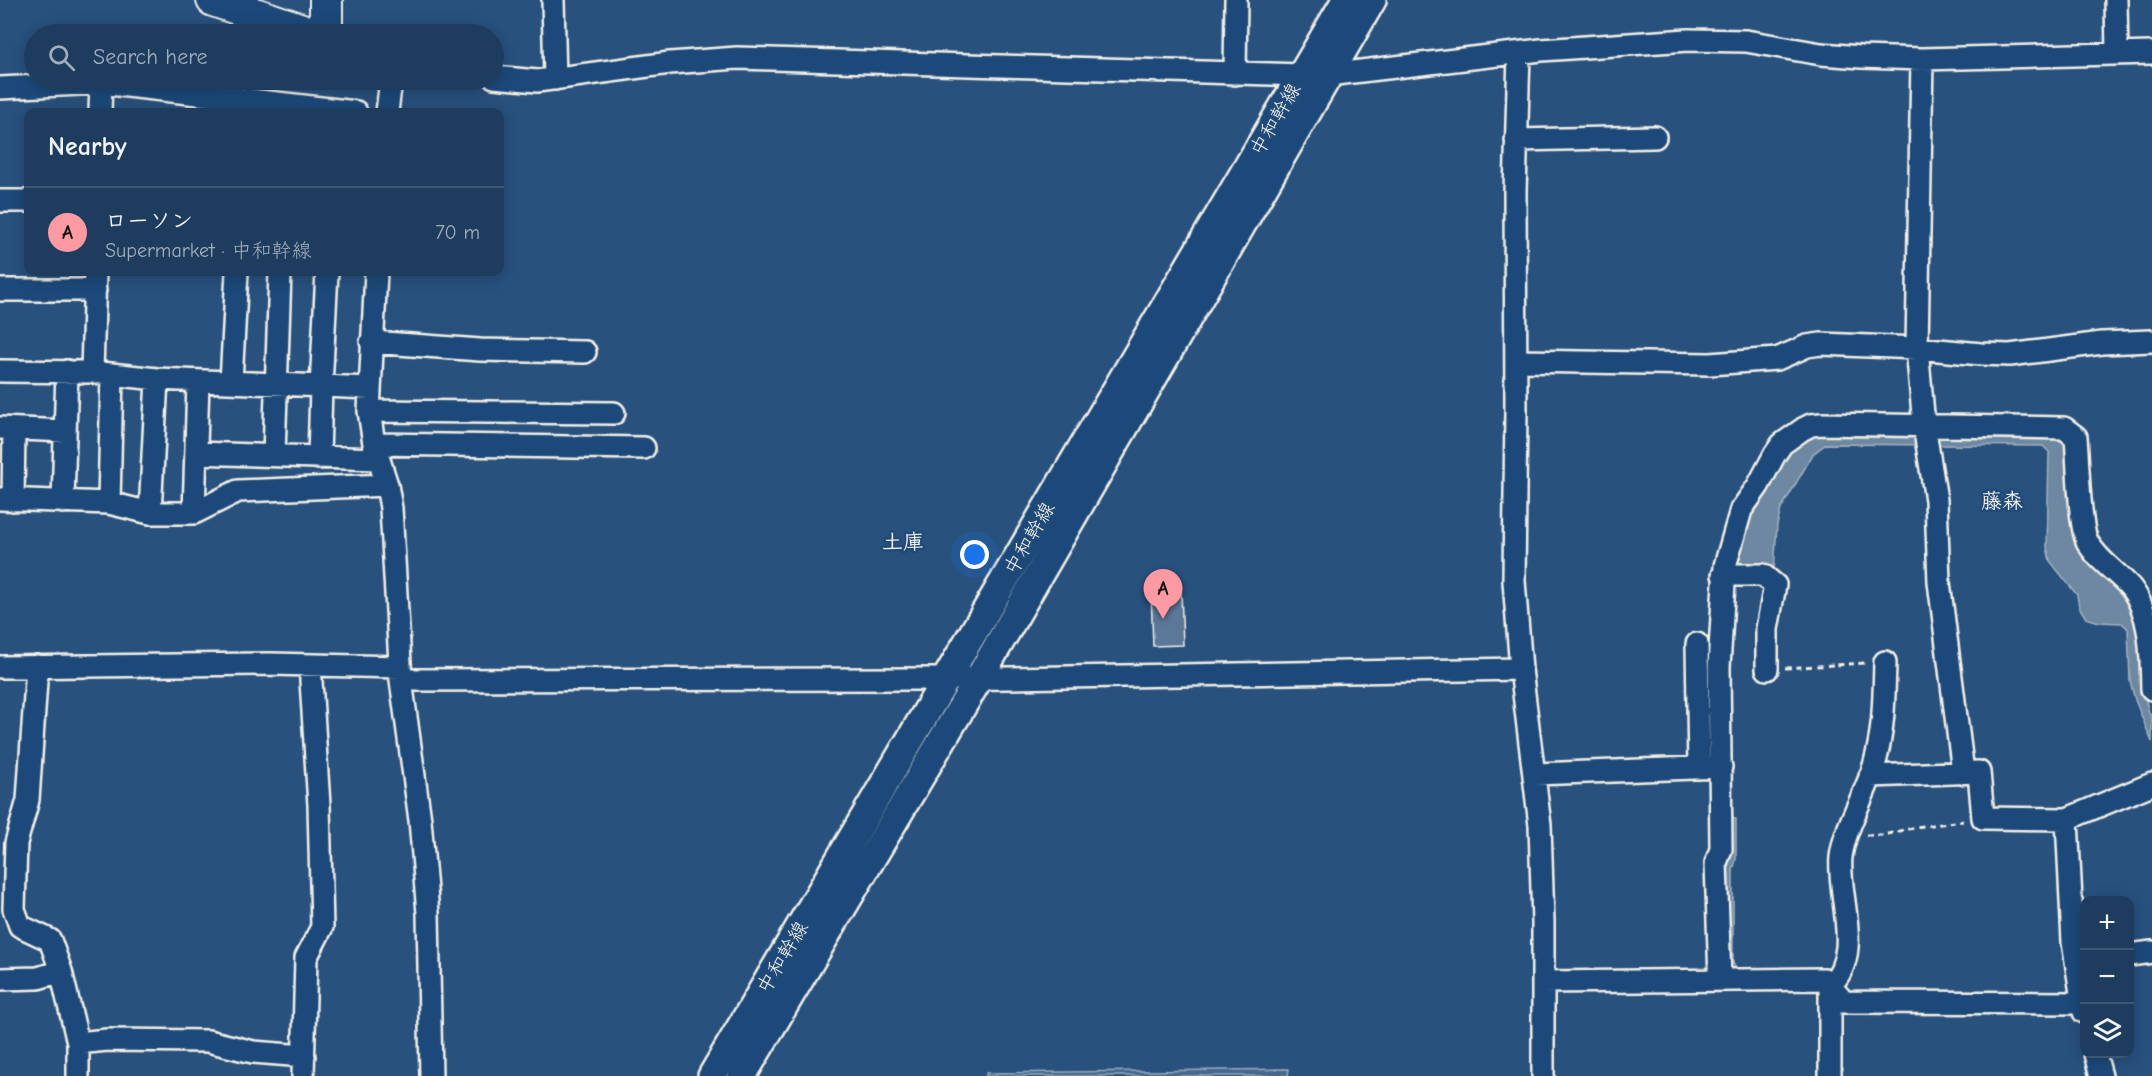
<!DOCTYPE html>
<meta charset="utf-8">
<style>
:root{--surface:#1e3d5e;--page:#264464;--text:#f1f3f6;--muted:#a1aebc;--line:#3c5673;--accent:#ff9aa2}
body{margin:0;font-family:"Comic Neue","Klee One",sans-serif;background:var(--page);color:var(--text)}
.controls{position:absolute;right:18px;bottom:18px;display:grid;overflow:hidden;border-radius:12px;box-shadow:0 3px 15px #0003}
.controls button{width:54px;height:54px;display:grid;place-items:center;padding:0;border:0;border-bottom:2px solid var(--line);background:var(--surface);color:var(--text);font:30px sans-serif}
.you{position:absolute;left:975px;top:555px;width:21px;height:21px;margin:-15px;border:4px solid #fff;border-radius:50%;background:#1a73e8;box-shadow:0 0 0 9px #1a73e833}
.badge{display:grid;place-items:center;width:39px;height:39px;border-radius:50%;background:var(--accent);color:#111;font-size:20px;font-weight:700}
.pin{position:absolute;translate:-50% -50px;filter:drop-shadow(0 2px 3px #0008)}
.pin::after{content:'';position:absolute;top:32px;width:21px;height:18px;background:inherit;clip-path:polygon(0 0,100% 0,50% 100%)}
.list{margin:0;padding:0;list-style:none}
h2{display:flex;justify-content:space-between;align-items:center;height:78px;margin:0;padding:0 24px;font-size:26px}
h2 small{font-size:20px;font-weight:400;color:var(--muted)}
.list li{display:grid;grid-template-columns:39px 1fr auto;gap:18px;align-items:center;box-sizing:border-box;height:90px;padding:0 24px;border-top:2px solid var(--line)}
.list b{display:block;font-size:22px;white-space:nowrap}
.list p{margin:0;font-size:20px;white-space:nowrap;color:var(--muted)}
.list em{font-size:20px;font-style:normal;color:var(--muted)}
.icon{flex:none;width:33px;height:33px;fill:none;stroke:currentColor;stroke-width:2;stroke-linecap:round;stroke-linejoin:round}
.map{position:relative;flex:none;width:2152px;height:1076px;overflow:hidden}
.search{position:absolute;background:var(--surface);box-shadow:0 3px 15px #0003;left:24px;top:24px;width:480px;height:66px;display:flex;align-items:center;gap:15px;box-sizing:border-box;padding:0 21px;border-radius:33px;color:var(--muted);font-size:22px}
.panel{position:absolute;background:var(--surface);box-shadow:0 3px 15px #0003;left:24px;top:108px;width:480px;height:168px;border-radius:12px}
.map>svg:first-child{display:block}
</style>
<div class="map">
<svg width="2152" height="1076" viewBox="0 0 2152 1076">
<rect width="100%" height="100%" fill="#28517e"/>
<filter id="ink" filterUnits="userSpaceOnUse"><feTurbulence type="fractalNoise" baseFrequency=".0167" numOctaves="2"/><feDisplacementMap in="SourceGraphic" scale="12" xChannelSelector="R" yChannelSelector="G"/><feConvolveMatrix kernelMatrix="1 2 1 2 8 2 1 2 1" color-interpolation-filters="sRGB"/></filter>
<g filter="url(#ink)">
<path fill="#45688e" stroke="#9cacbb" stroke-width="1.5" d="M1289,1069L1288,1076H986V1073Z"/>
<path fill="#6e88a2" stroke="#a4b2be" stroke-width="1.5" d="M1808,434L2059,435L2067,444L2074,541L2094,568L2108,576L2121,590L2131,606L2144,641V693L2149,713L2152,717V742L2135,700L2130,681L2128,629L2122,623L2099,622L2086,618L2079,607L2077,595L2050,561L2047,547L2049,452L2043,446L1826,444L1813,454L1781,509L1777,525L1774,571L1735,567L1745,510L1780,453Z
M1727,818L1736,819V859L1733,871V962L1737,969H1824L1727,973Z"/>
<path fill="#5b7899" stroke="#f4f1e8" stroke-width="1.5" d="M1181,591L1183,645L1153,646L1151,592Z"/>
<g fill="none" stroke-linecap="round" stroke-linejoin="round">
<g stroke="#f4f1e8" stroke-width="26">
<path id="minor" d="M553,0L555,79
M2116,0L2117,53
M1519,53L1515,192L1516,409L1514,581L1521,669L1540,825L1543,923V1076
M1922,59L1917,348L1924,425L1936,500L1939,582L1963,772
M1235,74L1236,0
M494,77L537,81L670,63L737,58L1301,75H1327L1541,50L1688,40L1746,41L1821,54L1861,57L1922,59L2152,53
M0,88L101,83L356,112
M100,112L101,83
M387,112L391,80
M1516,140L1655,137
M0,201H28
M376,272L369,411L374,444L387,485L391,508L401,680L420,820L428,913L431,1076
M0,290H95
M371,342L480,350L585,352
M1516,361L1710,364L1777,359L1807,346L1821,344L1917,348L1981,354L2010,355L2102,343L2152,341
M0,371L92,372L157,379L369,388
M92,372L95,272
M231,382L237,272
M369,411L614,413
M0,428L65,431
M374,444L644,448
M196,453L378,459
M274,455L280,272
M319,458L321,387L327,272
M0,499L109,503L150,513H194L238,491L387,485
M13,500L14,429
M63,502L67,371
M109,503L112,374
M150,513L157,379
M194,513L198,381
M1723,575H1763L1775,585L1767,629V669
M1697,644L1699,768
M37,666L28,800L16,843L14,909L20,926L50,940L61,971L78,1043V1076
M0,667L270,664L400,667
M401,680L946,679L1521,669
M1535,774L1721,767
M1870,776L1979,772L1983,818L2067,819L2152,784
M2067,819L2073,942L2084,1012
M2130,955L2152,952
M0,979L38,978L61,971
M1720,980L1716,863L1721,849L1719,667L1725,566L1741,510L1758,486L1775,454L1782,444L1803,429L1811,425L1821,424L2064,428L2076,437C2078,459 2079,524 2087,541C2097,560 2117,572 2131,588C2152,615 2151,656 2152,689
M1543,982L1824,979L1844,1002L2083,1003
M78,1043L107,1040L208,1041L253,1052L304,1056
M2095,1054L2101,1076
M303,1076L306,958L322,927L319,805L310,665
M1830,1076V985C1864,954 1837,896 1841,857C1845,826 1865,796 1874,766C1884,732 1884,697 1885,662"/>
</g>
<g stroke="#f4f1e8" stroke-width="32">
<path id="major" d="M712,1076L1346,0
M742,1076L979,678L1372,0"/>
</g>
<g stroke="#f4f1e8" stroke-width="36">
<path id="highway" d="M213,0L314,34
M326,34V0"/>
</g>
<path stroke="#f4f1e8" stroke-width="3" stroke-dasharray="6 4.5" stroke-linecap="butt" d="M1785,668L1866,663
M1866,835H1884L1916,827L1963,821"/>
<use href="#minor" stroke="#1f4a7a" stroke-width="21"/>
<use href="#major" stroke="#1f4a7a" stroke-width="27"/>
<use href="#highway" stroke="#1f4a7a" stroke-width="32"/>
</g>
</g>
<g text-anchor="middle" stroke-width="5" stroke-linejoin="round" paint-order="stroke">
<g font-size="20" fill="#f4f1e8" stroke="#1f4a7a">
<text transform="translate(1275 119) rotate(-60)" y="7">中和幹線</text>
<text transform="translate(1029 538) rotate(-60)" y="7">中和幹線</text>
<text transform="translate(782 957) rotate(-59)" y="7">中和幹線</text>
</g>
<g font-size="21" font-weight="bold" fill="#f4f1e8" stroke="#1f4a7a">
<text x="2002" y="508">藤森</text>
<text x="903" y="549">土庫</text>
</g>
</g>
</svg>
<div class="controls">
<button>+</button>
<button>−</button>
<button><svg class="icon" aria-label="layers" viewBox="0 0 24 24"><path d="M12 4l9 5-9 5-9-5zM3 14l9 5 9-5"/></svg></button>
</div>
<div class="you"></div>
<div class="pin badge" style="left:1163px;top:619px">A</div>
<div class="search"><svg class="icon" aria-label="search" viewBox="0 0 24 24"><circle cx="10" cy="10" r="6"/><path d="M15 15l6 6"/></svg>Search here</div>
<section class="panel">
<h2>Nearby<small></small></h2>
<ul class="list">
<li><span class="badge">A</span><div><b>ローソン</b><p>Supermarket · 中和幹線</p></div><em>70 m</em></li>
</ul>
</section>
</div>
